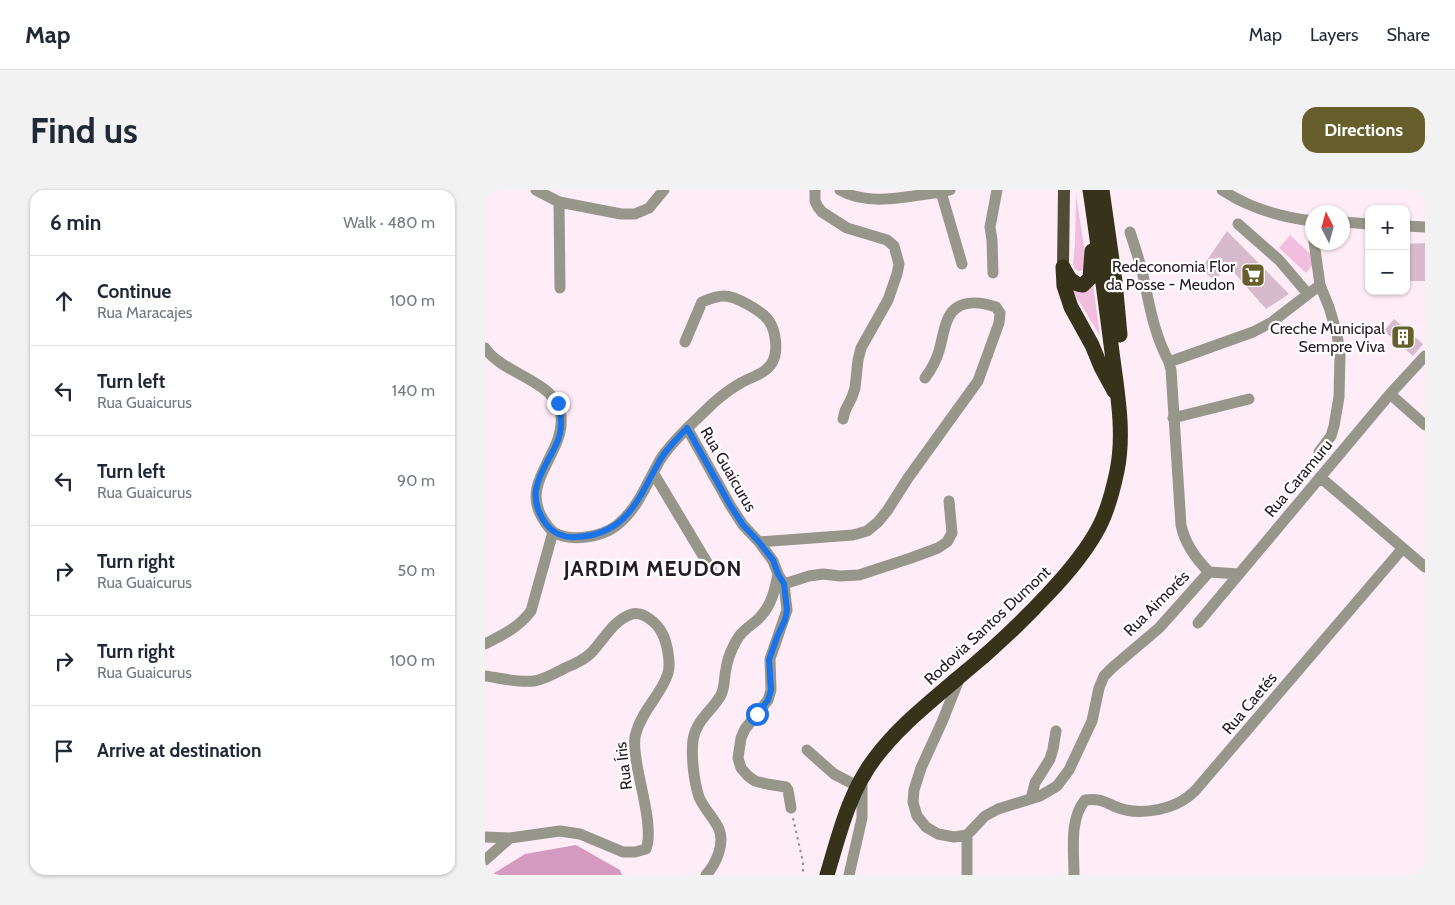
<!DOCTYPE html>
<meta charset="utf-8">
<style>
:root{--surface:#fff;--page:#f2f2f3;--text:#1f2937;--muted:#747a83;--line:#e0e1e3;--accent:#665f2c}
body{margin:0;font-family:Cabin,sans-serif;background:var(--page);color:var(--text)}
.controls{position:absolute;right:15px;top:15px;display:grid;overflow:hidden;border-radius:10px;box-shadow:0 1px 4px #0004}
.controls button{width:45px;height:45px;display:grid;place-items:center;padding:0;border:0;border-bottom:1px solid var(--line);background:var(--surface);color:var(--text);font:25px sans-serif}
.compass{position:absolute;left:820px;top:15px;width:45px;height:45px;border-radius:50%;background:var(--surface);box-shadow:0 1px 4px #0004;rotate:354deg}
.stop{position:absolute;width:15px;height:15px;margin:-11px;border:4px solid #1a73e8;border-radius:50%;background:#fff}
.stop.end{background:#1a73e8;border-color:#fff;box-shadow:0 1px 5px #0008}
.list{margin:0;padding:0;list-style:none}
h2{display:flex;justify-content:space-between;align-items:center;height:65px;margin:0;padding:0 20px;font-size:21px}
h2 small{font-size:16px;font-weight:400;color:var(--muted)}
.list li{display:grid;grid-template-columns:32px 1fr auto;gap:15px;align-items:center;box-sizing:border-box;height:90px;padding:0 20px;border-top:1px solid var(--line)}
.list b{display:block;font-size:19px;white-space:nowrap}
.list p{margin:0;font-size:16px;white-space:nowrap;color:var(--muted)}
.list em{font-size:16px;font-style:normal;color:var(--muted)}
.icon{flex:none;width:28px;height:28px;fill:none;stroke:currentColor;stroke-width:2;stroke-linecap:round;stroke-linejoin:round}
.map{position:relative;flex:none;width:940px;height:685px;overflow:hidden;border-radius:15px}
header{display:flex;align-items:center;gap:30px;box-sizing:border-box;height:70px;padding:0 25px;background:var(--surface);border-bottom:1px solid var(--line)}
header strong{font-size:24px}
nav{display:flex;gap:28px;margin-inline-start:auto;font-size:18px}
.intro{display:flex;align-items:center;justify-content:space-between;box-sizing:border-box;height:120px;padding:0 30px}
h1{margin:0;font-size:35px}
.button{padding:12px 22px;border-radius:15px;background:var(--accent);color:#fff;font-size:18px;font-weight:700}
main{display:flex;gap:30px;padding:0 30px}
aside{flex:1;background:var(--surface);border-radius:15px;box-shadow:0 1px 4px #0004}
.map>svg:first-child{display:block}
</style>
<header>
<strong>Map</strong>
<nav><a>Map</a><a>Layers</a><a>Share</a></nav>
</header>
<div class="intro"><h1>Find us</h1><a class="button">Directions</a></div>
<main>
<aside>
<h2>6 min<small>Walk · 480 m</small></h2>
<ul class="list">
<li><svg class="icon" aria-label="ahead" viewBox="0 0 24 24"><path d="M12 20V5M6 11l6-6 6 6"/></svg><div><b>Continue</b><p>Rua Maracajes</p></div><em>100 m</em></li>
<li><svg class="icon" aria-label="left" viewBox="0 0 24 24"><path d="M17 20v-9H6M10 6l-5 5 5 5"/></svg><div><b>Turn left</b><p>Rua Guaicurus</p></div><em>140 m</em></li>
<li><svg class="icon" aria-label="left" viewBox="0 0 24 24"><path d="M17 20v-9H6M10 6l-5 5 5 5"/></svg><div><b>Turn left</b><p>Rua Guaicurus</p></div><em>90 m</em></li>
<li><svg class="icon" aria-label="right" viewBox="0 0 24 24"><path d="M7 20v-9h11M14 6l5 5-5 5"/></svg><div><b>Turn right</b><p>Rua Guaicurus</p></div><em>50 m</em></li>
<li><svg class="icon" aria-label="right" viewBox="0 0 24 24"><path d="M7 20v-9h11M14 6l5 5-5 5"/></svg><div><b>Turn right</b><p>Rua Guaicurus</p></div><em>100 m</em></li>
<li><svg class="icon" aria-label="arrive" viewBox="0 0 24 24"><path d="M6 21V4h12l-3 4 3 4H6"/></svg><div><b>Arrive at destination</b></div></li>
</ul>
</aside>
<div class="map">
<svg width="940" height="685" viewBox="0 0 940 685">
<rect width="100%" height="100%" fill="#feecf7"/>
<path fill="#f2bede" d="M591,4L601,70L599,80L594,81L590,79L588,74L590,54Z
M805,45L832,70L821,83L794,58Z
M608,94L615,146L586,98Z"/>
<path fill="#d69ac0" d="M91,655L135,680L137,685H6L40,664Z"/>
<path fill="#d7bbcc" d="M742,41L804,104L781,119L744,77L729,90L716,79Z
M940,53V91H921V54Z
M909,129L938,154L928,166L899,141Z"/>
<g fill="none" stroke-linecap="round" stroke-linejoin="round">
<path stroke="#9b8c95" stroke-width="2" stroke-dasharray="2.5 4" stroke-linecap="butt" d="M308,628L318,672V685"/>
<path stroke="#97968a" stroke-width="11" d="M51,0L74,12L136,24H150L164,18L179,0
M330,0V11L333,17L337,22L362,38L402,50L409,56L414,74L412,84L403,110L376,158L373,170L370,198L367,207L360,221L358,229
M355,0C384,17 424,6 456,2L465,0
M737,0C764,18 795,27 828,31
M456,2L477,74
M74,12L75,98
M858,32L884,34
M753,34L794,70L823,104
M921,36L940,37
M645,42C650,58 656,74 659,90C665,119 670,146 684,172
M829,52L835,95L844,117L852,144L855,165L854,207L849,236L846,246L834,262
M508,83L507,50L505,37L512,0
M0,158C18,185 73,191 76,226C80,264 34,292 58,329C61,334 65,340 70,343C87,352 116,347 131,336C153,319 162,293 175,270C187,251 206,235 221,220C231,210 242,201 254,194C265,187 282,184 288,171C293,161 291,141 284,131C277,121 251,106 239,106C231,106 224,109 217,112L200,152
M905,204L940,235
M688,228L764,209
M202,238L245,315L258,335L274,352L288,371L293,384L299,394L302,420L285,469L286,500L283,510L260,539L256,548L253,568L256,578L263,586L270,591L282,594L301,597L303,600L306,618
M169,284L226,379
M835,287L940,377
M274,352L368,345L382,341L393,332L402,321L423,288L493,191L514,133L515,123L511,117C493,111 470,109 462,131C458,141 457,151 454,161C451,171 446,180 440,188
M724,382L754,384
M299,394L324,386L338,384L355,386L374,385L426,368L453,358L462,352L467,343L464,311
M713,433L905,204L940,166
M0,454C19,444 33,438 46,421L68,342
M0,486C16,488 33,493 49,491C60,489 70,483 80,478C90,474 99,470 106,463C119,450 128,430 147,424C158,421 172,433 177,443C182,452 186,473 183,483C177,504 157,520 151,543C148,551 150,561 151,569C154,592 169,639 161,659L150,662H138L95,644L75,641L25,648L0,670
M475,487L457,532L436,578L429,600L428,612L432,626L441,637L453,644L469,647L482,645L500,626L513,619L555,606L572,596L584,580L607,531L614,498L619,486L628,477L674,438L724,382C710,368 700,354 696,335L686,180L684,172L768,142L787,132L835,95
M322,560L349,584L372,596
M546,609L550,593L565,569L568,559L571,541
M482,645V685
M0,647L25,648
M221,685C231,674 240,654 234,639C229,628 219,619 214,607C209,592 206,566 208,550C211,530 227,521 236,505C240,497 239,487 241,479C242,472 245,463 248,457C250,453 253,447 256,444C262,437 270,433 276,426C287,414 290,399 293,384
M364,685L377,628V588
M589,685C589,660 584,630 600,610C621,607 624,617 641,620C661,624 688,619 704,606C708,603 712,599 715,595L918,358"/>
<path stroke="#4e4c37" stroke-width="12" d="M578,77L579,0"/>
<path stroke="#36331a" stroke-width="15" d="M617,0L630,91L635,145
M578,77L579,96L586,117L607,155L616,177L629,201
M578,77C583,87 586,94 598,95L605,88L607,61
M342,685C354,645 364,602 390,568C413,537 444,513 473,488C505,462 535,434 563,404C582,384 601,362 614,337C623,320 628,300 632,281C640,242 632,201 627,162C620,108 613,54 605,0"/>
</g>
<g fill="none" stroke-linecap="round" stroke-linejoin="round">
<path stroke="#1a73e8" stroke-width="6" d="M73,213C85,254 59,264 51,299C49,312 53,323 61,334C69,344 78,348 91,347C142,345 153,309 175,270C182,258 193,248 202,238L245,315L258,335L274,352L288,370L293,384L299,394L302,420L300,430L292,447L284,470L286,500L283,510L272,524"/>
</g>
<defs>
<g id="supermarket-square" transform="scale(1.25)"><rect x="-9" y="-9" width="18" height="18" rx="4" fill="#665f2c" stroke="#fff"/><path d="M-6-5.5h2.5l.6 2H6L4.5 2H-2.5L-4.4-4H-6ZM-1.5 3.2a1.3 1.3 0 1 0 .1 0ZM3 3.2a1.3 1.3 0 1 0 .1 0Z" fill="#fff"/></g>
<g id="building-square" transform="scale(1.25)"><rect x="-9" y="-9" width="18" height="18" rx="4" fill="#665f2c" stroke="#fff"/><path d="M-4-6H4V6H1V3H-1V6H-4ZM-2.5-4.3h1.7v1.8h-1.7ZM.8-4.3h1.7v1.8H.8ZM-2.5-1h1.7V.8h-1.7ZM.8-1h1.7V.8H.8Z" fill="#fff"/></g>
</defs>
<g fill-rule="evenodd">
<use href="#supermarket-square" x="768" y="85"/>
<use href="#building-square" x="918" y="147"/>
</g>
<g text-anchor="middle" stroke-width="4.5" stroke-linejoin="round" paint-order="stroke">
<g font-size="16" fill="#261b22" stroke="#fff" text-anchor="end">
<text x="750" y="82">Redeconomia Flor<tspan x="750" dy="18">da Posse - Meudon</tspan></text>
<text x="900" y="144">Creche Municipal<tspan x="900" dy="18">Sempre Viva</tspan></text>
</g>
<g font-size="16" fill="#261b22" stroke="#fff">
<text transform="translate(244 279) rotate(60)" y="6">Rua Guaicurus</text>
<text transform="translate(813 288) rotate(-50)" y="6">Rua Caramuru</text>
<text transform="translate(671 413) rotate(-45)" y="6">Rua Aimorés</text>
<text transform="translate(502 435) rotate(-43)" y="6">Rodovia Santos Dumont</text>
<text transform="translate(764 513) rotate(-50)" y="6">Rua Caetés</text>
<text transform="translate(138 576) rotate(-97)" y="6">Rua Íris</text>
</g>
<g font-size="21" font-weight="bold" letter-spacing="1" fill="#261b22" stroke="#fff">
<text x="168" y="386">JARDIM MEUDON</text>
</g>
</g>
</svg>
<div class="controls">
<button>+</button>
<button>−</button>
</div>
<svg class="compass" viewBox="-18 -18 36 36"><path d="M0-13l5 13h-10z" fill="#e53935"/><path d="M0 13l5-13h-10z" fill="#747a83"/></svg>
<div class="stop" style="left:272px;top:524px"></div>
<div class="stop end" style="left:73px;top:213px"></div>
</div>
</main>
